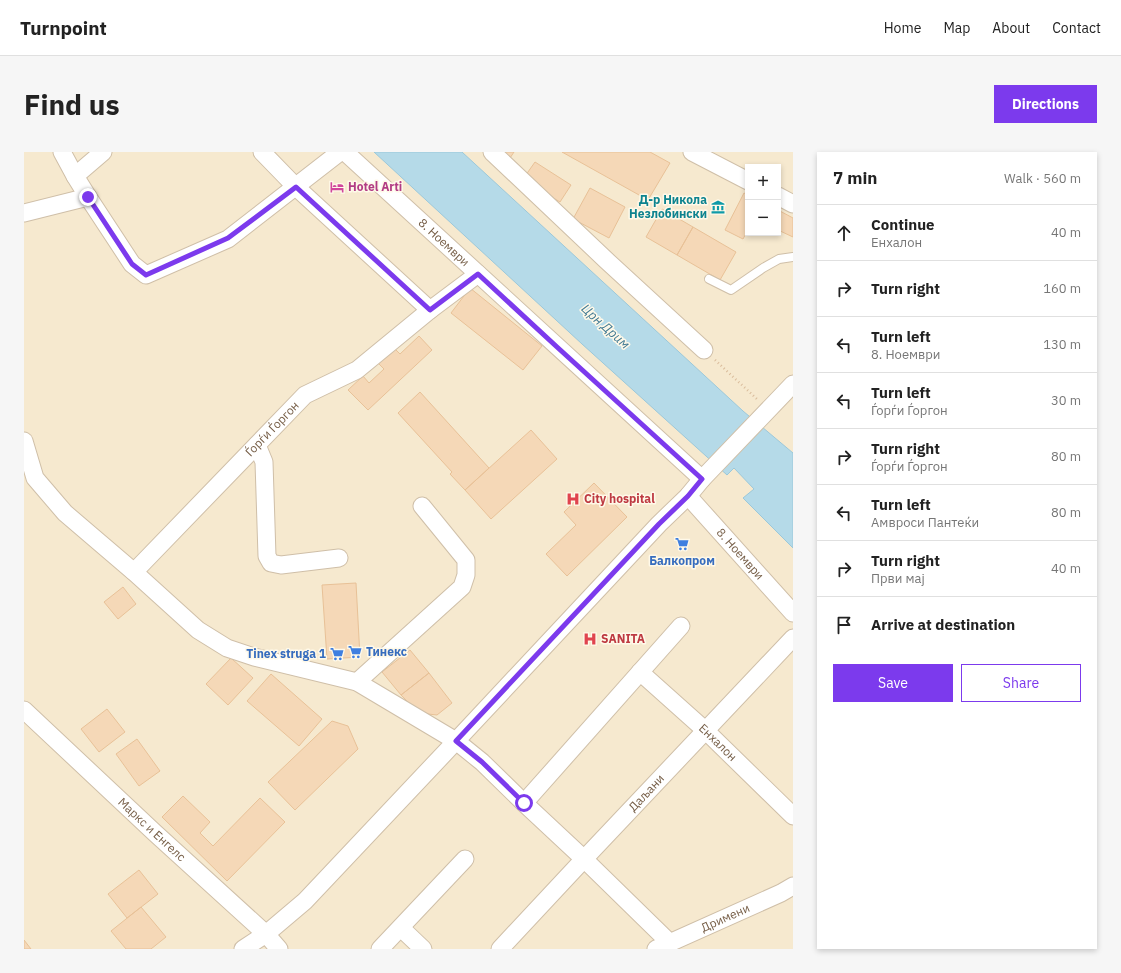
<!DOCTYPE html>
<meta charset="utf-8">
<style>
:root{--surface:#fff;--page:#f6f6f6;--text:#222;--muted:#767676;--line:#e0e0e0;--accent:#7c3aed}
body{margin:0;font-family:"IBM Plex Sans",sans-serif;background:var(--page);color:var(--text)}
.controls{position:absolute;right:12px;top:12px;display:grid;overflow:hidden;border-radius:0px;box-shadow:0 2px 6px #0003}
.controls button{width:36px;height:36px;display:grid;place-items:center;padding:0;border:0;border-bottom:1px solid var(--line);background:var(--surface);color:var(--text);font:20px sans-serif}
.stop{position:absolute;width:12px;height:12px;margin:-9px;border:3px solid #7c3aed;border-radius:50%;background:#fff}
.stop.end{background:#7c3aed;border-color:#fff;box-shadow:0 1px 4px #0008}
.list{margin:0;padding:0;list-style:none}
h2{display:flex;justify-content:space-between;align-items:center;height:52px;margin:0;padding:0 16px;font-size:17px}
h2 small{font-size:13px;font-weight:400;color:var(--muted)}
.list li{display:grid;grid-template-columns:26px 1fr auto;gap:12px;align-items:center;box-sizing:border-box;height:56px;padding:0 16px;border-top:1px solid var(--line)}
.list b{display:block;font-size:15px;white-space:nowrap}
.list p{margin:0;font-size:13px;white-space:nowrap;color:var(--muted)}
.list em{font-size:13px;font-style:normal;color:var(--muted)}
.actions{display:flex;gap:8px;padding:12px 16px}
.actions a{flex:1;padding:9px 0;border:1px solid var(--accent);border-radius:0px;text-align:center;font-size:14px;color:var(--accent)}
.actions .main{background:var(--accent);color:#fff}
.icon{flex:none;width:22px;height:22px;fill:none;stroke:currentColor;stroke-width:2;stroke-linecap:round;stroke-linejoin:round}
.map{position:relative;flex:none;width:769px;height:797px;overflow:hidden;border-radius:0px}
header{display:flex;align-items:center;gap:24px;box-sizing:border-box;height:56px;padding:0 20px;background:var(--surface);border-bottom:1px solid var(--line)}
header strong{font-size:19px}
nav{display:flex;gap:22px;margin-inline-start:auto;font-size:14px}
.intro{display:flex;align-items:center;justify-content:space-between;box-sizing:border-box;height:96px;padding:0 24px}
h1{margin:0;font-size:28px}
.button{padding:10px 18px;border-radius:0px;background:var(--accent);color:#fff;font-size:14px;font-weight:700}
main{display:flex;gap:24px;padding:0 24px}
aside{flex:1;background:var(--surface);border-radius:0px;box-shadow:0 2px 6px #0003}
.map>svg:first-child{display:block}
</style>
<header>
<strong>Turnpoint</strong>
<nav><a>Home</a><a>Map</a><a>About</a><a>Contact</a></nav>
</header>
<div class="intro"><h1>Find us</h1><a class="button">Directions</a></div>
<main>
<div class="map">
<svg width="769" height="797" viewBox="0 0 769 797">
<rect width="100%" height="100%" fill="#fef6e1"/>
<path fill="#f6e9cf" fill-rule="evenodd" d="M0,0H769V797H0ZM724,15H754V81H724Z"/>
<path fill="#b5dae8" stroke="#9bc8da" d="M350,0H438L719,259L769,301V396L719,346L730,337L710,316L703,323L558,192Z"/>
<path fill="#f5d8b7" stroke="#e8c197" d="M477,0H490L486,6Z
M538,0H626L646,11L624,48Z
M511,10L547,33L536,50L499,27Z
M566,36L601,55L585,86L549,67Z
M720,41L724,43V78L719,87L701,78Z
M638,57L669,75L653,103L622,85Z
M754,58L769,66V85L754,78Z
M669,75L712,100L696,128L653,103Z
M446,136L518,194L499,218L427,161Z
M395,184L408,198L344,258L324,238L339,224L345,231L360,217L352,209L368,194L376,202Z
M396,240L465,316L441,338L426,322L428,320L374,261Z
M507,278L533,307L467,367L441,338Z
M570,331L603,365L543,424L522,402L552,373L540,360Z
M332,431L336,505L303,507L298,433Z
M99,435L112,452L94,467L80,450Z
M386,498L405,521L377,543L358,520Z
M207,506L229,526L204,553L182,532Z
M405,521L428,551L413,563L395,561L377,543Z
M247,522L298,567L275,594L223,549Z
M83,557L101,580L75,600L57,577Z
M308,569L324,574L334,597L271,658L244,630Z
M113,587L136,619L115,634L92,602Z
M159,644L186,670L176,681L189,694L236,646L261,670L203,729L138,665Z
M115,718L134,742L103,766L84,742Z
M117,755L142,785L127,797H102L87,779Z
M0,788L7,797H0Z"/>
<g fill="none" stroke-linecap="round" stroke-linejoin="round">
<g stroke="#cfbfa8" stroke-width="10">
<path id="lane" d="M685,127L707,138L739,116L755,107L769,105"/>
</g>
<g stroke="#cfbfa8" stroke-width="19">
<g id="street">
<path d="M38,0L51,24L64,45L108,112L122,123L204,87L316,0"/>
<path d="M238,0L272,35L406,158"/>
<path id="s1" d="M321,0C440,109 559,218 678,327"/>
<path d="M468,0L582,108L680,198"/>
<path d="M668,0L724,29"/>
<path d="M51,24L79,0"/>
<path d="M754,44L769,52"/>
<path d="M0,61L64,45"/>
<path d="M0,289L11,326L41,361L110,420L174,478L203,496L230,505L333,530L432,589L458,610L500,651L560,707L646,791"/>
<path d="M233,293L240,310L243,404L247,411L257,413L315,406"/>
<path id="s2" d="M664,344L769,461"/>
<path id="s3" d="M110,420L281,243L333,218L406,158L454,122"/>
<path id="s4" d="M616,520L682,579L769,664"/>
<path d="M333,530L438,435L442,423V408L398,354"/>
<path id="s5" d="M0,558L131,681L242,782L255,797"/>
<path d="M500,651L657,474"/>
<path d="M377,776L399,797"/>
<path d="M219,797L242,782L281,749L432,589L635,372L664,344L678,327L769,232"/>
<path d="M356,797L441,707"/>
<path id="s6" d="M476,797L560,707L769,486"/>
<path id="s7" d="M632,797L757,741L769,734"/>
</g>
</g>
<path stroke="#d9bc9b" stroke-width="2.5" stroke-dasharray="1 3" stroke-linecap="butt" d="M691,208L734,248"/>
<use href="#lane" stroke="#fff" stroke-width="8"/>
<use href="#street" stroke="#fff" stroke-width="17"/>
</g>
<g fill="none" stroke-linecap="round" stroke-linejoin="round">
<path stroke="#7c3aed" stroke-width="5" d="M64,45L108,112L122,123L204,86L272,35L406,158L454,122L533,195L678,327L664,344L635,372L432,589L458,610L500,651"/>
</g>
<defs>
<g id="hotel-bare" transform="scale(1.08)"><path d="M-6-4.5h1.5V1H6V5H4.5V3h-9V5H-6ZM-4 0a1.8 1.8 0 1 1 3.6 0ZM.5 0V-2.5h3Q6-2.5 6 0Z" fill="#d1479c" stroke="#fff9e9" stroke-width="2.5" paint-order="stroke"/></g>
<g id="museum-bare" transform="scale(1.08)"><path d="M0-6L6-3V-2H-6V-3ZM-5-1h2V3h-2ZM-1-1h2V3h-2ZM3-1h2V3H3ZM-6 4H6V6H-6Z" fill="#0f9aa8" stroke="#fff9e9" stroke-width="2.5" paint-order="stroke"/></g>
<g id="hospital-bare" transform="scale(1.08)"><path d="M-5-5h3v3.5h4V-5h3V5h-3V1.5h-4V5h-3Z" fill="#e0444e" stroke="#fff9e9" stroke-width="2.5" paint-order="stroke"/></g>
<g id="supermarket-bare" transform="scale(1.08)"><path d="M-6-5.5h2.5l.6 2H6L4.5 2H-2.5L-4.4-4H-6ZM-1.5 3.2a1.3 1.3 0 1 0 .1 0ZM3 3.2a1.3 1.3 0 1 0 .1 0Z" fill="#3f7fe0" stroke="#fff9e9" stroke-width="2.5" paint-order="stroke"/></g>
</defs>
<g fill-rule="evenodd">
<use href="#hotel-bare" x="313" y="35"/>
<use href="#museum-bare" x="694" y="55"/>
<use href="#hospital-bare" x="549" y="347"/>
<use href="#supermarket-bare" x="658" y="392"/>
<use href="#hospital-bare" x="566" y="487"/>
<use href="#supermarket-bare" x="331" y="500"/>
<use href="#supermarket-bare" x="313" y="502"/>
</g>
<g text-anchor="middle" stroke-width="3" stroke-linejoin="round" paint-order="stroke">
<g font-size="12" font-weight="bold" fill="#b23c85" stroke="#fff9e9" text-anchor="start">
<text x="324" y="39">Hotel Arti</text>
</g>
<g font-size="12" font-weight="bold" fill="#0d838f" stroke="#fff9e9" text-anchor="end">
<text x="683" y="52">Д-р Никола<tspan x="683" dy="14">Незлобински</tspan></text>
</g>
<g font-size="12" fill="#765e47" stroke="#fff9e9">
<text dy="4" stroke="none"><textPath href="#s1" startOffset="134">8. Ноември</textPath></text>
<text dy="4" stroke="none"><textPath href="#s3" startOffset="199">Ѓорѓи Ѓоргон</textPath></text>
<text dy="4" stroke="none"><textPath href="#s2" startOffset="78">8. Ноември</textPath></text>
<text dy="4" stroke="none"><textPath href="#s4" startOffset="105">Енхалон</textPath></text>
<text dy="4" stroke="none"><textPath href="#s6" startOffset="214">Даљани</textPath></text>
<text dy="4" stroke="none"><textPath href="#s5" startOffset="175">Маркс и Енгелс</textPath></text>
<text dy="4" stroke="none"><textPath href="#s7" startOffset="76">Дримени</textPath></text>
</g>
<g font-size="12" font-weight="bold" fill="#be3a42" stroke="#fff9e9" text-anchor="start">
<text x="560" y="351">City hospital</text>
<text x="577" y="491">SANITA</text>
</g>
<g font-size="12" font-weight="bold" fill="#366cbe" stroke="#fff9e9">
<text x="658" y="413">Балкопром</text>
<text x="342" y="504" text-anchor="start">Тинекс</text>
<text x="302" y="506" text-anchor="end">Tinex struga 1</text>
</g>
<g font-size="13" font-style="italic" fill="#427a93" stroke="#fff9e9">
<text transform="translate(582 174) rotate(42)" y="5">Црн Дрим</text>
</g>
</g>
</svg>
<div class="controls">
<button>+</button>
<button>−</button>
</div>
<div class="stop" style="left:500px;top:651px"></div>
<div class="stop end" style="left:64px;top:45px"></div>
</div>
<aside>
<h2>7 min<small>Walk · 560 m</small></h2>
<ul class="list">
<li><svg class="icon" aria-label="ahead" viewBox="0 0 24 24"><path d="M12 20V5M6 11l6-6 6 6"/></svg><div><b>Continue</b><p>Енхалон</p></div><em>40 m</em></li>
<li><svg class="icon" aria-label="right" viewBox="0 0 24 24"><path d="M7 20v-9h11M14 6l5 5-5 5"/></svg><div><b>Turn right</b></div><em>160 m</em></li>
<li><svg class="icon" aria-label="left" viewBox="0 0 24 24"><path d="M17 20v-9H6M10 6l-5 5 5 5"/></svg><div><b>Turn left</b><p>8. Ноември</p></div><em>130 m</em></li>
<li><svg class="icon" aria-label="left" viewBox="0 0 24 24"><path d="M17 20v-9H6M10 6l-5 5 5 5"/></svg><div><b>Turn left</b><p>Ѓорѓи Ѓоргон</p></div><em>30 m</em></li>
<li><svg class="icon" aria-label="right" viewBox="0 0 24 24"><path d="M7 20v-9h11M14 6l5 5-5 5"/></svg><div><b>Turn right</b><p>Ѓорѓи Ѓоргон</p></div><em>80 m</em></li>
<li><svg class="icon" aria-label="left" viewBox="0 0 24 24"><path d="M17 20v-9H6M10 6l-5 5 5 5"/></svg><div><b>Turn left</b><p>Амвроси Пантеќи</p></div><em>80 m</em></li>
<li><svg class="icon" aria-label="right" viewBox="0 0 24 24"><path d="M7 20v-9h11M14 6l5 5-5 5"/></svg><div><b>Turn right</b><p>Први мај</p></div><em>40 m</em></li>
<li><svg class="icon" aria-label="arrive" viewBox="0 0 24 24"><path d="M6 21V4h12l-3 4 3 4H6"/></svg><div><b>Arrive at destination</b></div></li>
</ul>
<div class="actions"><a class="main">Save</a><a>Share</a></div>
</aside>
</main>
